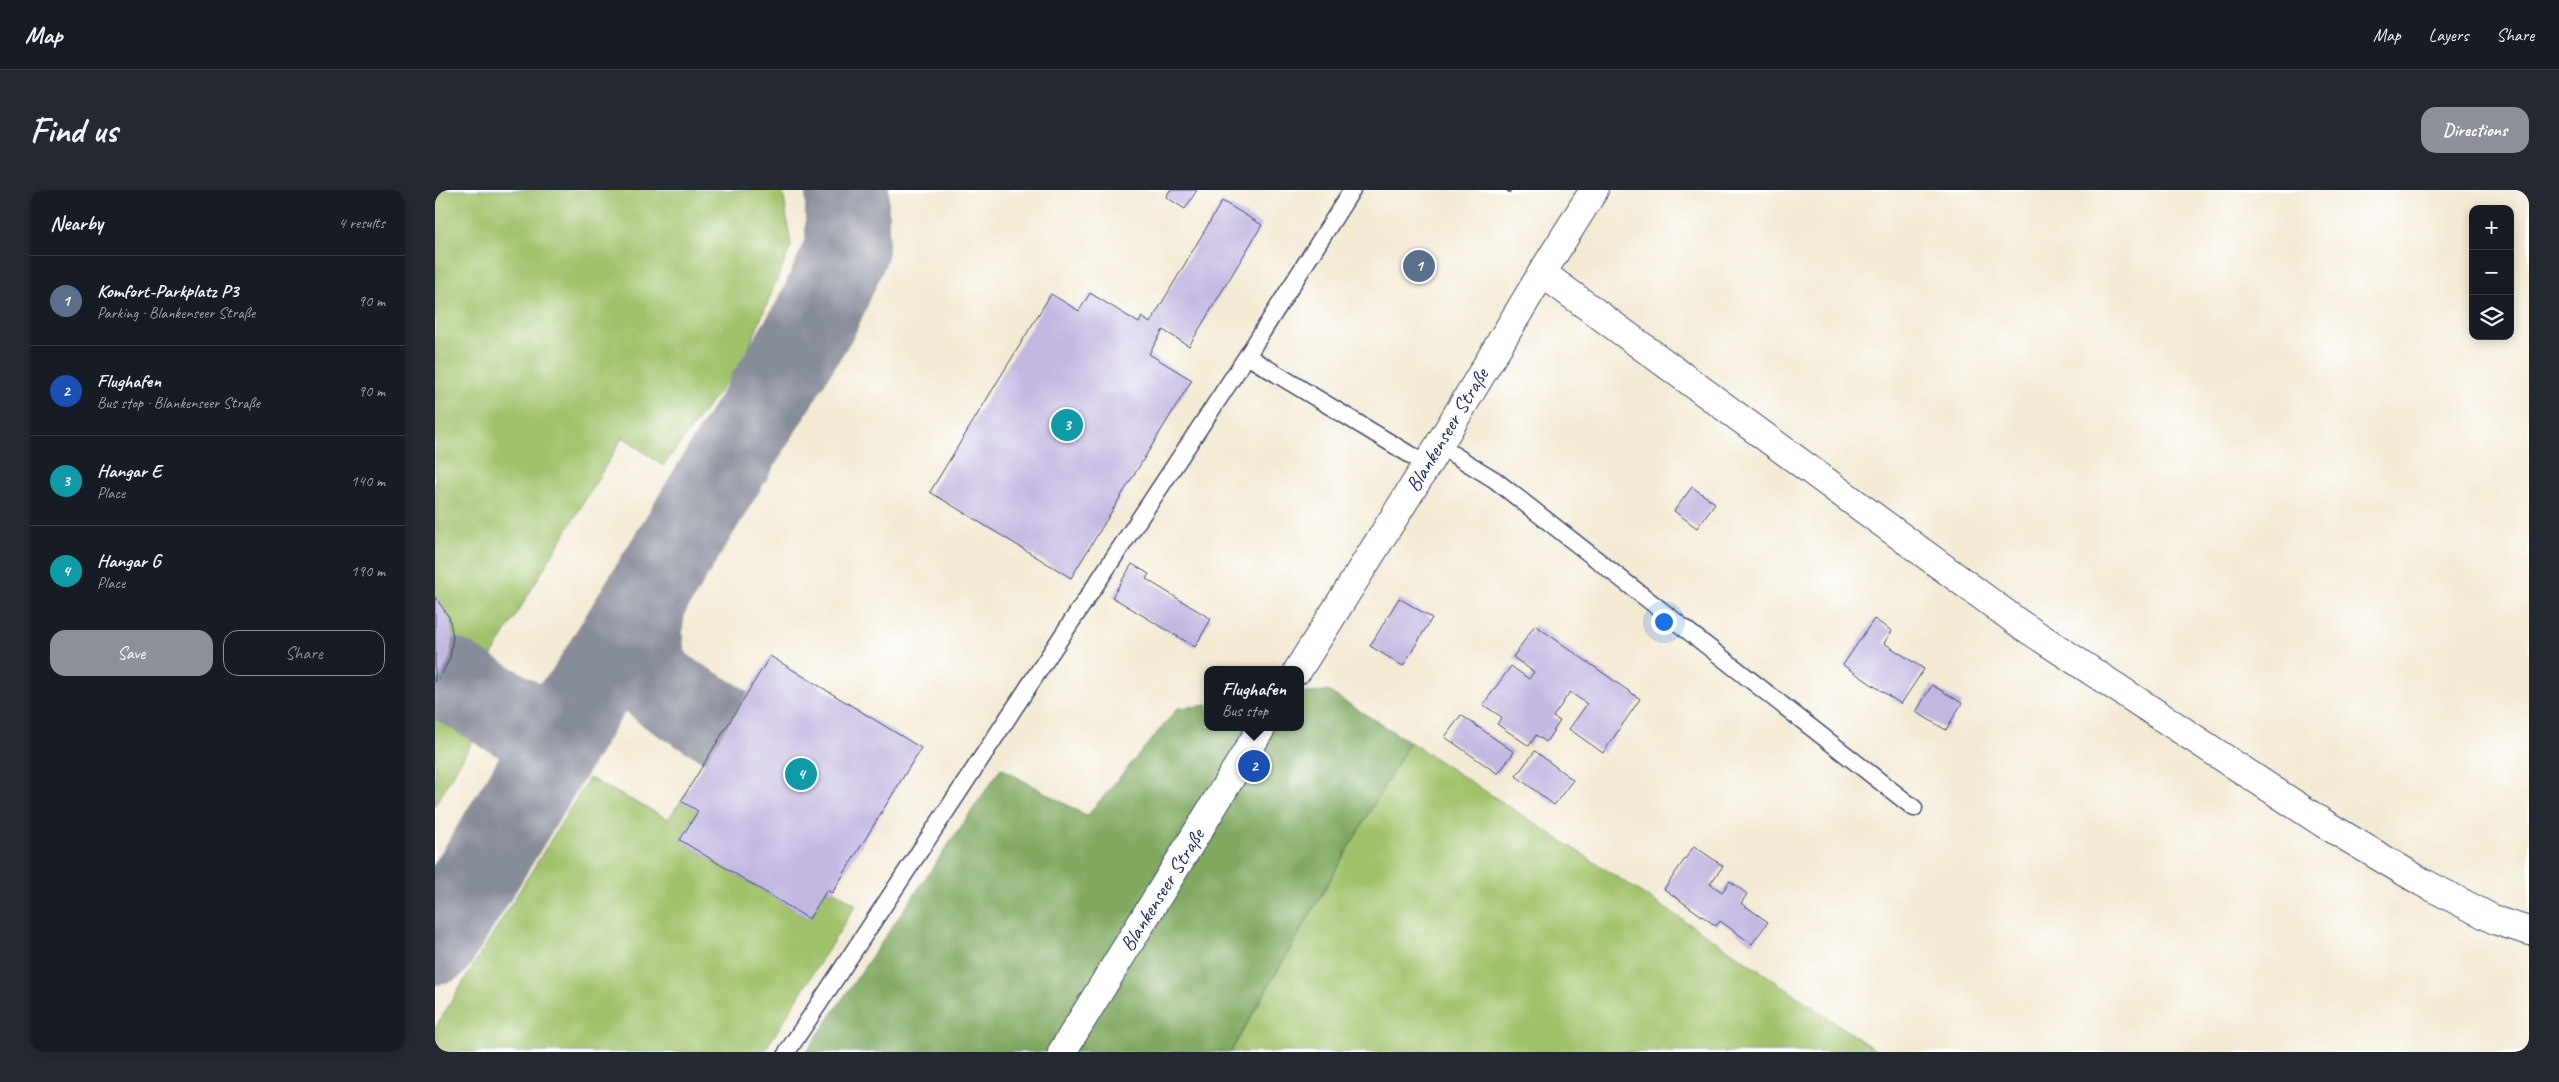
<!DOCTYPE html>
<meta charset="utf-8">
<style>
:root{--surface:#171b24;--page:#242831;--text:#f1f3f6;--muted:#9ea1a6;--line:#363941;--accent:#8c9099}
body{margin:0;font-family:Caveat,sans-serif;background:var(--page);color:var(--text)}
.controls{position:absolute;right:15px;top:15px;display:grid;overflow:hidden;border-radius:10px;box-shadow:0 2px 12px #0003}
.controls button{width:45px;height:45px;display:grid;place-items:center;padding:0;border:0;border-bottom:1px solid var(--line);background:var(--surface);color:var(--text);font:25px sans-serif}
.you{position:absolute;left:1228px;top:431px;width:18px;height:18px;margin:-12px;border:4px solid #fff;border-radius:50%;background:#1a73e8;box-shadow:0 0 0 8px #1a73e833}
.badge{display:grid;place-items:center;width:32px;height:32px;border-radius:50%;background:var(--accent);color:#fff;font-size:16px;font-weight:700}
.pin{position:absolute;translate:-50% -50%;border:2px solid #fff;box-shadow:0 1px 5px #0006}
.popup{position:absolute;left:769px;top:476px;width:100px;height:65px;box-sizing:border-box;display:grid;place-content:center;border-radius:10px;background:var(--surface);filter:drop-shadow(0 1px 4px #0005);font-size:16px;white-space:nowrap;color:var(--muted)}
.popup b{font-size:19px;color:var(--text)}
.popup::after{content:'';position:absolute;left:50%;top:100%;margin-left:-10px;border:10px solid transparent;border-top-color:var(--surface)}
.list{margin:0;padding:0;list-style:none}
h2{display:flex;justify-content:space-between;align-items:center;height:65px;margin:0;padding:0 20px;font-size:21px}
h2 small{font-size:16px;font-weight:400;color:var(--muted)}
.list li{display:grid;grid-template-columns:32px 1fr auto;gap:15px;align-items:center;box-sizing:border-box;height:90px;padding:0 20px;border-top:1px solid var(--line)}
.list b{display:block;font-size:19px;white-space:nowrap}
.list p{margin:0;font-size:16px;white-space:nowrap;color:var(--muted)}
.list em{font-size:16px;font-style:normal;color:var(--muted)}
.actions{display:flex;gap:10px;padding:15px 20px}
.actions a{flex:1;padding:11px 0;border:1px solid var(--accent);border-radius:15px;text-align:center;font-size:18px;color:var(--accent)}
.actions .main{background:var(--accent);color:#fff}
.icon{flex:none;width:28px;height:28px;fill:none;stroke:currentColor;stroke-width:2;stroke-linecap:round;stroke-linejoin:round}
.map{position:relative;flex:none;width:2094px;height:862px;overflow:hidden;border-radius:15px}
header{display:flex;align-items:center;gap:30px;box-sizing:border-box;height:70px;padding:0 25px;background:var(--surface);border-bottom:1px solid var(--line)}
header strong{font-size:24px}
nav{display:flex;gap:28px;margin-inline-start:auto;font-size:18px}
.intro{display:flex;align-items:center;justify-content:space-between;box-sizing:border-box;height:120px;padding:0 30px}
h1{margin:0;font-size:35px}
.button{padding:12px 22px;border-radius:15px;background:var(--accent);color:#fff;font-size:18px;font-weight:700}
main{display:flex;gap:30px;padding:0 30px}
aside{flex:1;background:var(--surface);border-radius:15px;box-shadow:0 2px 12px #0003}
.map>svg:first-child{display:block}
</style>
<header>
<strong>Map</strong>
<nav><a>Map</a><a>Layers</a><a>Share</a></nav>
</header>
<div class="intro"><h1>Find us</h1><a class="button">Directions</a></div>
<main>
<aside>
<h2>Nearby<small>4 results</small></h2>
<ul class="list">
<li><span class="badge" style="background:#5c6f8a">1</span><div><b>Komfort-Parkplatz P3</b><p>Parking · Blankenseer Straße</p></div><em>90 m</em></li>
<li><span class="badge" style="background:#1a4fb4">2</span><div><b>Flughafen</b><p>Bus stop · Blankenseer Straße</p></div><em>90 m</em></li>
<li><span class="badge" style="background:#0f9aa8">3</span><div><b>Hangar E</b><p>Place</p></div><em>140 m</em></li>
<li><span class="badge" style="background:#0f9aa8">4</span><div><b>Hangar G</b><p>Place</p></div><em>190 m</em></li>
</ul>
<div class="actions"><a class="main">Save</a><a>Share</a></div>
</aside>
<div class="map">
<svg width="2094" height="862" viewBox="0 0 2094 862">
<rect width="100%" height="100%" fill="#fff"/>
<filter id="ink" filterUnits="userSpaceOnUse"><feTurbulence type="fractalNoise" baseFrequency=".02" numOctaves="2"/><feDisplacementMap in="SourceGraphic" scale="10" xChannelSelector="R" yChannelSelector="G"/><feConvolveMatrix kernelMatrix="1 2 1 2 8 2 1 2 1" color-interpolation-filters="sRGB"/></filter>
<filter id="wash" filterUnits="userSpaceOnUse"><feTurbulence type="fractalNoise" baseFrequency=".0096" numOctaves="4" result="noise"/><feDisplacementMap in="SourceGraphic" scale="20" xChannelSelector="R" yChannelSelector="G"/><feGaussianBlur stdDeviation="1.12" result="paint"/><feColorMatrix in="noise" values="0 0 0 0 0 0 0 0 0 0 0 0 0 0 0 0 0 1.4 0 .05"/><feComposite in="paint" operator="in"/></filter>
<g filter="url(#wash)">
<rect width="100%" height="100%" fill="#f3ead4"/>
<path fill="#a1c26b" stroke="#5e7864" d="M0,0H348L356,56L310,167L228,276L188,247L54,470L29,453L0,499V492C21,471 25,428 0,407Z
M0,515L44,541L0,615Z
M975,552L1308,769L1443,862H796Z
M154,588L233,629L246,611L263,621L245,650L374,729L392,700L397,703L399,700L421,715L329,862H0V838Z"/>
<path fill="#80a85f" stroke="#4e6c5e" d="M893,501L975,552L795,862H371L566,578L652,626L743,518L773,515V537H865V504Z"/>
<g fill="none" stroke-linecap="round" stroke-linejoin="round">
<path stroke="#878c99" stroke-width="84" d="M210,411C204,436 202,472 222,493C233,505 272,525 288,535
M14,489L97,538C121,540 138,520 153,503
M0,753L382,126L412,58V0"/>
</g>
<g id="blocks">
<path fill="#c3b7e1" d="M735,0H762L750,19L731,7Z
M787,11L827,35L754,156L728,140L714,164L757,190L636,388L495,302L616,104L644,121L655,103L704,133L707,127L715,133Z
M1257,297L1280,313L1262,338L1239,321Z
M697,374L714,384L711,389L776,429L760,457L677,407Z
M0,407L14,427L18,447L15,468L6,486L0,492Z
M964,408L997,428L968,476L935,456Z
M1439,429L1457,441L1449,453L1489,479L1466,514L1408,475Z
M1100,435L1205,509L1168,563L1134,539L1152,514L1135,502L1118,527L1125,531L1111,552L1101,545L1094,556L1062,534L1067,527L1048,515L1076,476L1094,489L1099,482L1078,467Z
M335,466L486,558L399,700L397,703L392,700L374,729L245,650L263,621L246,611Z
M1497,495L1527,513L1511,540L1481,522Z
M1026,525L1079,562L1063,584L1010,547Z
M1100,561L1138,590L1119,615L1081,586Z
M1259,656L1288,676L1275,694L1287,702L1295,691L1312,704L1306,713L1333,732L1317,754L1285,731L1281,736L1229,699Z"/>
</g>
</g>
<g filter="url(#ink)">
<use href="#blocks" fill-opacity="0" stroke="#3b4b70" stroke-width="1"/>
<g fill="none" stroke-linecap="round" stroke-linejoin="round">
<g stroke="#3b4b70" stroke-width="19">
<path id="service" d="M812,166L992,275
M1003,255L1060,290L1479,618
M352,862L812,166L917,0"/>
</g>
<g stroke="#3b4b70" stroke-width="30">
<path id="tertiary" d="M1107,83L1159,0"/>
</g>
<g stroke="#3b4b70" stroke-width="30">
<path id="secondary" d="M863,480L992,275L1107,83
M627,862L827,537"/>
</g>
<g stroke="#3b4b70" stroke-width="30">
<path id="primary" d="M1107,83L1585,434L1888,633L1987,692L2062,731L2094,741"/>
</g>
<path stroke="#3b4b70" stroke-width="3" stroke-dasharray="4 4" stroke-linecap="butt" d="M1072,0L1077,3"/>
<use href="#service" stroke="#fff" stroke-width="16"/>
<use href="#tertiary" stroke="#fff" stroke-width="28"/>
<use href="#secondary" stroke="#fff" stroke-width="28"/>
<use href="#primary" stroke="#fff" stroke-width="28"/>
</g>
</g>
<g text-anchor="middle" stroke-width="4" stroke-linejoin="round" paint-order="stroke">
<g font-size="21" fill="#1b2f5e" stroke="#fff">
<text transform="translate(1012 240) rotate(-59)" y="7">Blankenseer Straße</text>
<text transform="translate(727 700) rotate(-58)" y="7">Blankenseer Straße</text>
</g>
</g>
</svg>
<div class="controls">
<button>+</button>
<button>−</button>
<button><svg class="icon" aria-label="layers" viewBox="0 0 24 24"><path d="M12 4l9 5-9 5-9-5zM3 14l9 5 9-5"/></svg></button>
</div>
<div class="you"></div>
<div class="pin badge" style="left:984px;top:76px;background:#5c6f8a">1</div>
<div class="pin badge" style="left:819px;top:576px;background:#1a4fb4">2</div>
<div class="popup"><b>Flughafen</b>Bus stop</div>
<div class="pin badge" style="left:632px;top:235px;background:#0f9aa8">3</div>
<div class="pin badge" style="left:366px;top:584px;background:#0f9aa8">4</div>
</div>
</main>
